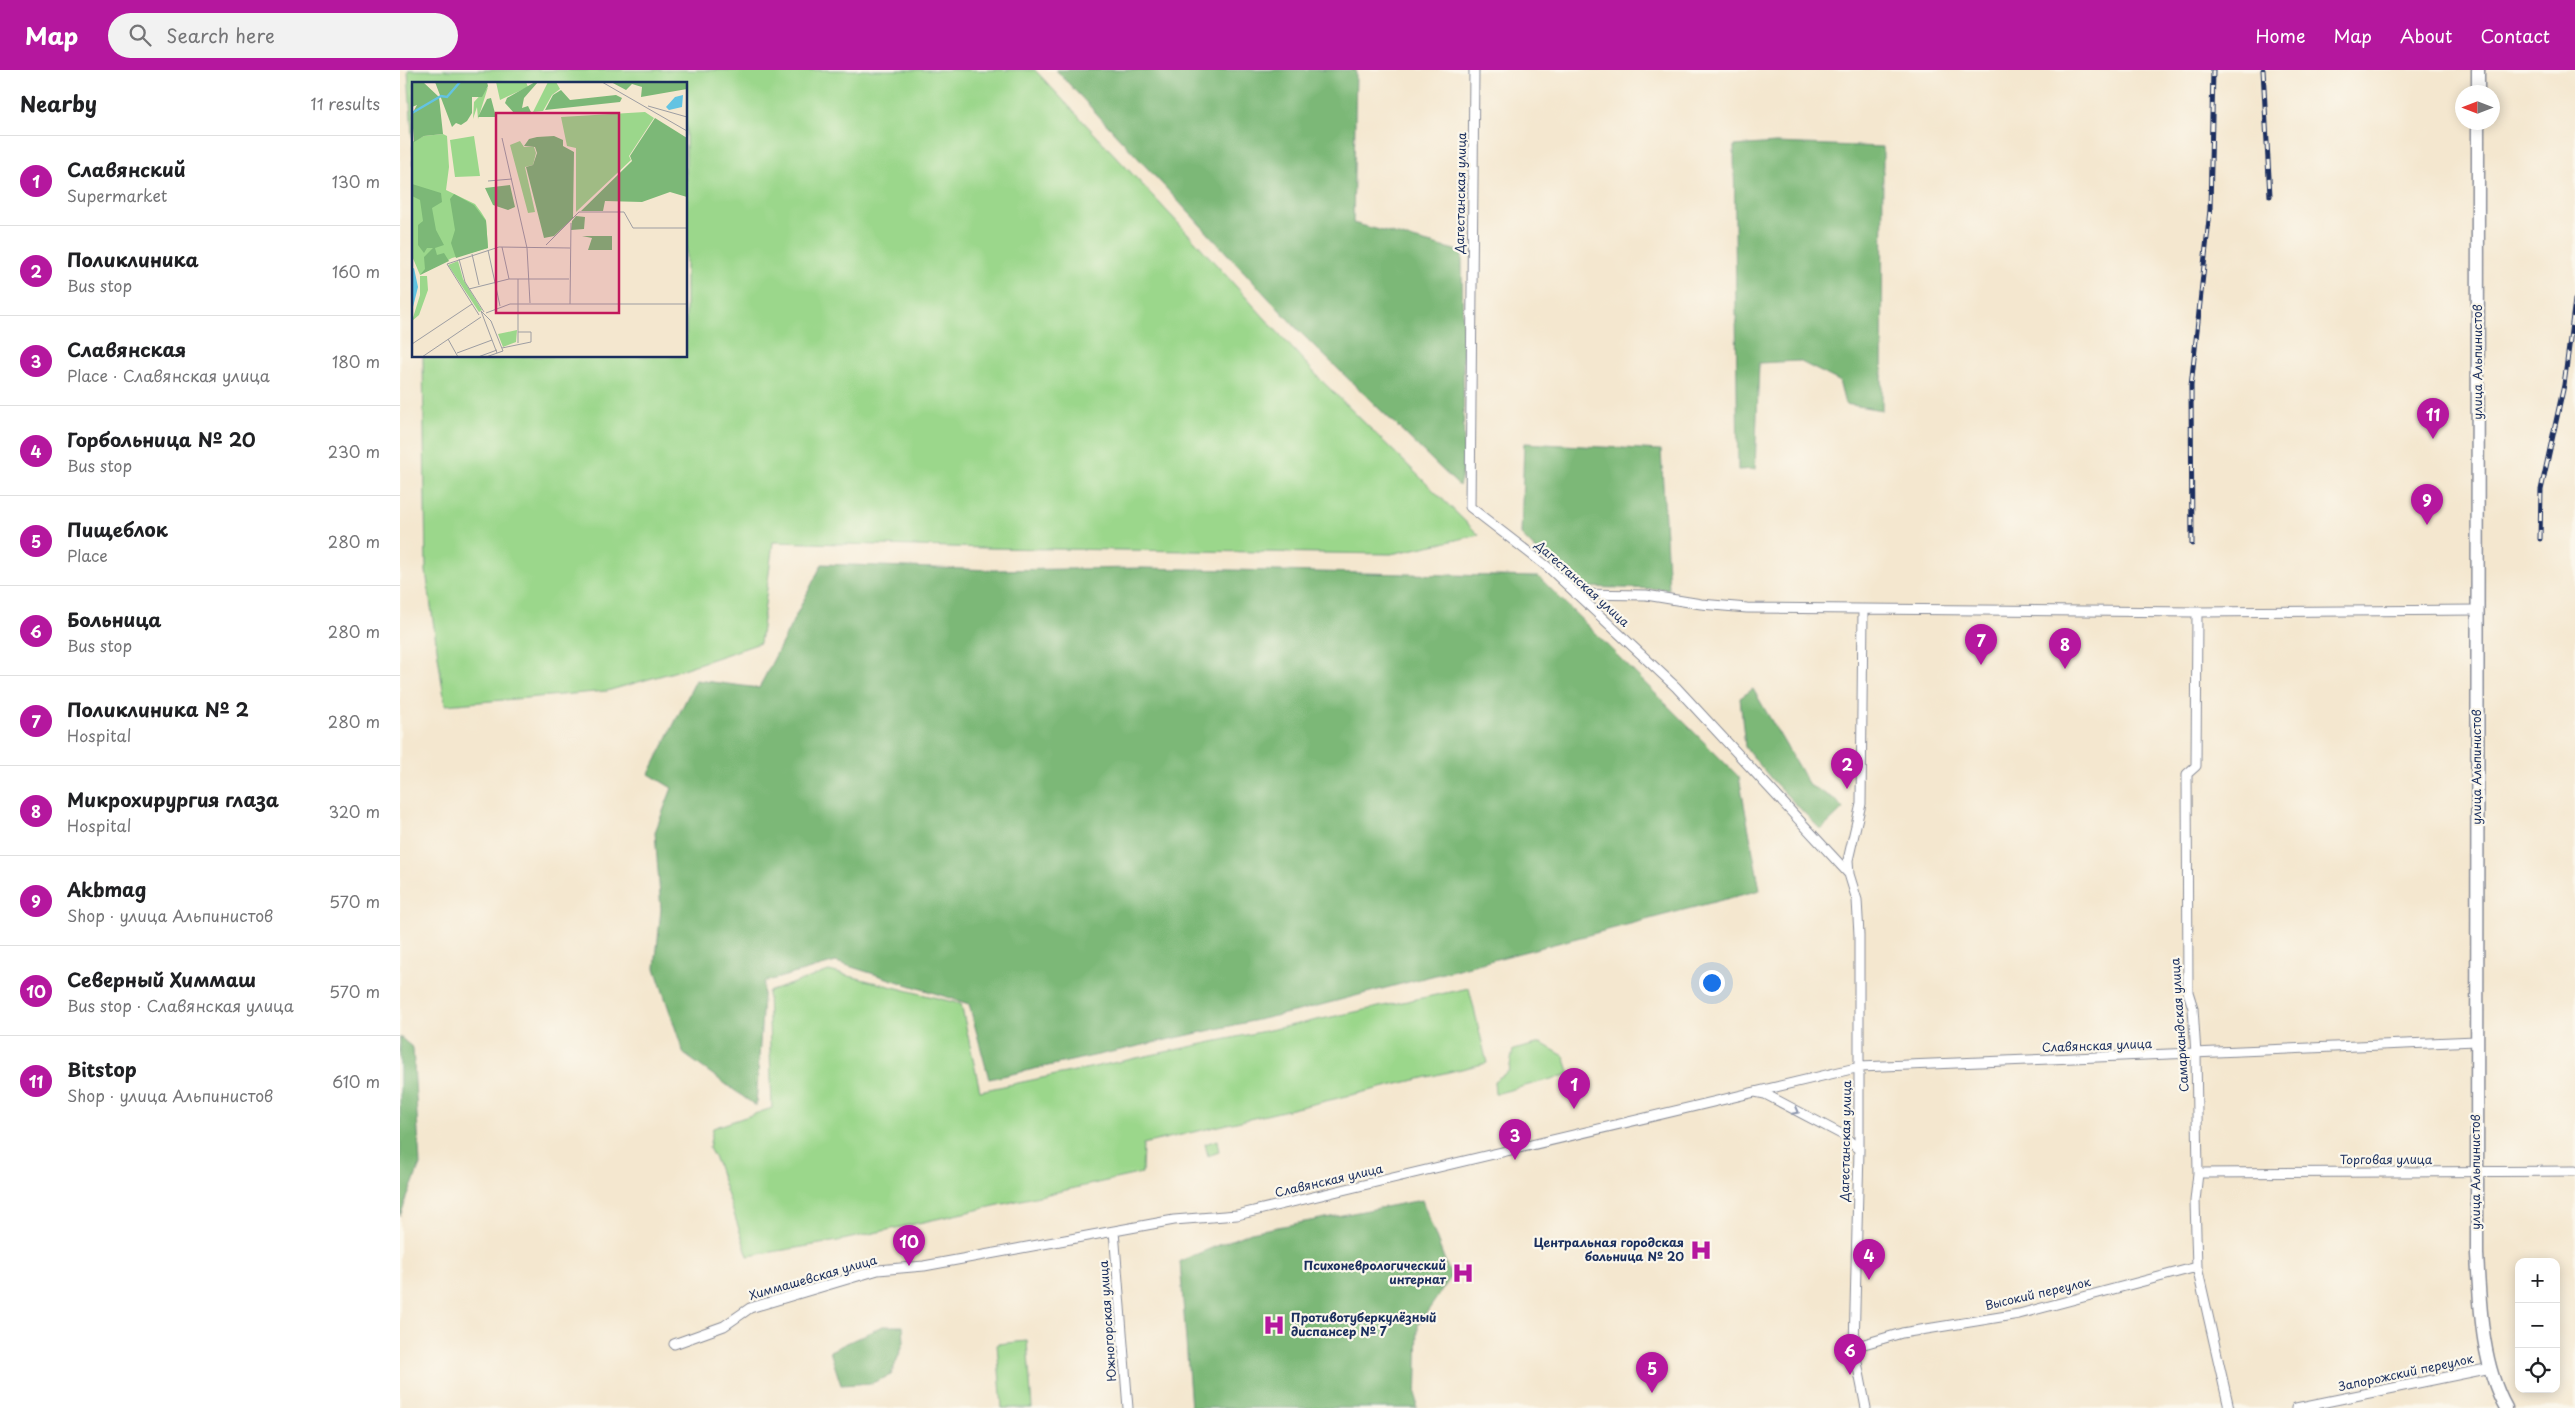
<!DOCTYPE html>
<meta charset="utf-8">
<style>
:root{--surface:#fff;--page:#f2f2f2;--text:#202124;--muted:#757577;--line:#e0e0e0;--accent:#b5179e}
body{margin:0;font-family:"Playpen Sans",sans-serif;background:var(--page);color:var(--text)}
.controls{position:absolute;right:15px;bottom:15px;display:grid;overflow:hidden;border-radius:10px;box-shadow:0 2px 12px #0003}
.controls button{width:45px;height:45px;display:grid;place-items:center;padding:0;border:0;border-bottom:1px solid var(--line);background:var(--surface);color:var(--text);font:25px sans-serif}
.compass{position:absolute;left:2055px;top:15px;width:45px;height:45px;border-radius:50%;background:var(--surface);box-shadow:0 2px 12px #0003;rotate:270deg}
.you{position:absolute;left:1311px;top:912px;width:18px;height:18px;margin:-12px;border:4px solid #fff;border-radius:50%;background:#1a73e8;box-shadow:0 0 0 8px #1a73e833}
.badge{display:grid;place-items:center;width:32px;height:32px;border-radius:50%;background:var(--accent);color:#fff;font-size:16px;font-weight:700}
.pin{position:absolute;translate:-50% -41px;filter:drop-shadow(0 1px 2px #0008)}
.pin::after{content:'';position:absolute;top:26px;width:18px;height:15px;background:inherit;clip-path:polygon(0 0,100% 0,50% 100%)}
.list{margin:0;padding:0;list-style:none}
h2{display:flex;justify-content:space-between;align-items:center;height:65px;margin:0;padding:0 20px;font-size:21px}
h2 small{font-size:16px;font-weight:400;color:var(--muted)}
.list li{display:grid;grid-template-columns:32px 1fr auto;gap:15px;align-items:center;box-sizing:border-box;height:90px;padding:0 20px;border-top:1px solid var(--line)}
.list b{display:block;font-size:19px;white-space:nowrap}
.list p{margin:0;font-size:16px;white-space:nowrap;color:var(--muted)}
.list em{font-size:16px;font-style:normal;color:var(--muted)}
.icon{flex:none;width:28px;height:28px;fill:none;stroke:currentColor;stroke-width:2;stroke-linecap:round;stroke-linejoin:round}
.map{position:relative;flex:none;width:2175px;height:1338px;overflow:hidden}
header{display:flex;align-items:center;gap:30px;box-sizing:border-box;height:70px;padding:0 25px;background:var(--accent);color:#fff}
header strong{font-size:24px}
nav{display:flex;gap:28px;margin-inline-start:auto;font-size:18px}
.search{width:350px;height:45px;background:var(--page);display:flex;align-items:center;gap:12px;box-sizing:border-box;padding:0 18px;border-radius:28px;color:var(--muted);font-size:19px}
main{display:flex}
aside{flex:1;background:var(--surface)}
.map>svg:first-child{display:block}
</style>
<header>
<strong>Map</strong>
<div class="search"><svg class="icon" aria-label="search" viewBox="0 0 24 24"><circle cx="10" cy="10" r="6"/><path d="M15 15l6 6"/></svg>Search here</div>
<nav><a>Home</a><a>Map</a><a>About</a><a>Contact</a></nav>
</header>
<main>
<aside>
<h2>Nearby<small>11 results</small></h2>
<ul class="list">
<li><span class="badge">1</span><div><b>Славянский</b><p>Supermarket</p></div><em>130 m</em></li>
<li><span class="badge">2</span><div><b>Поликлиника</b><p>Bus stop</p></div><em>160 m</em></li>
<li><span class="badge">3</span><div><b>Славянская</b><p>Place · Славянская улица</p></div><em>180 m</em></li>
<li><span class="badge">4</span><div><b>Горбольница № 20</b><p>Bus stop</p></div><em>230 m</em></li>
<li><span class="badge">5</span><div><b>Пищеблок</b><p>Place</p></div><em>280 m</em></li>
<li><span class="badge">6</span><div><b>Больница</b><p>Bus stop</p></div><em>280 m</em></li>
<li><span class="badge">7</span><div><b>Поликлиника № 2</b><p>Hospital</p></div><em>280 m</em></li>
<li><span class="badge">8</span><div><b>Микрохирургия глаза</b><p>Hospital</p></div><em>320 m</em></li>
<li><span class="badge">9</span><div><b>Akbmag</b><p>Shop · улица Альпинистов</p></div><em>570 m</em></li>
<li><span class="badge">10</span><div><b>Северный Химмаш</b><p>Bus stop · Славянская улица</p></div><em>570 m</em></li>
<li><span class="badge">11</span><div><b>Bitstop</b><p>Shop · улица Альпинистов</p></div><em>610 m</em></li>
</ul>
</aside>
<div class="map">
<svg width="2175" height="1338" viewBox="0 0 2175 1338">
<rect width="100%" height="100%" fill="#fbf7ec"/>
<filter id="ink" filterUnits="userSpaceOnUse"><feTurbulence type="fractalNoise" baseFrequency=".02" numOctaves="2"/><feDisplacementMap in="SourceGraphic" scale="10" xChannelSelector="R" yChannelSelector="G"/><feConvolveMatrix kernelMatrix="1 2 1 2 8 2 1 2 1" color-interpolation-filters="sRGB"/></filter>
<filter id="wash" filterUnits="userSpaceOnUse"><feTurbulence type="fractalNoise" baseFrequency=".0096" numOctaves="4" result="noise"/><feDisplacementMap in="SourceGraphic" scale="20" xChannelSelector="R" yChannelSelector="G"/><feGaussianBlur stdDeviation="1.12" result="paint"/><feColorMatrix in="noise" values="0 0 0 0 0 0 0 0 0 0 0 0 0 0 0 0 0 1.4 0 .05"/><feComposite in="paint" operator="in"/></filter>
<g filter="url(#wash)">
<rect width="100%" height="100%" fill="#f4e7cf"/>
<path fill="#9bd78b" stroke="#5b8374" d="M8,0H635L794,170L921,310L1079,465L991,484L588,478L373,472L360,573L277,601L207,621L45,635L26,501L23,286H286V14H14V95Z
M429,901L561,934L580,1021L1069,918L1087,993L743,1074L742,1103L438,1171L348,1186L317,1093L309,1078L313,1058L372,1038L368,922Z
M1141,973L1164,986L1170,1004L1095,1024L1094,1011L1109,1001L1113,980Z
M817,1070L819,1082L808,1086L805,1074Z
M627,1271L632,1338H602L597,1274Z"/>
<path fill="#7cb877" stroke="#4c746a" d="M656,0H956L953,153L1062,182L1064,397L1059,416L901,263Z
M1376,73L1483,77L1482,340L1445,334L1439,311L1399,291L1359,293L1355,399L1338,400L1334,76Z
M1124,373L1261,380L1269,519L1174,517L1121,465Z
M422,494L593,500L743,498L1139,507L1339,707L1360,820L898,941L589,1009L569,934L436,892L364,912L356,1036L284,984L255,898L261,839L255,762L272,718L249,704L296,610L359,618Z
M1353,619L1409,715L1436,730L1443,739L1421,760L1373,711L1345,677L1340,628Z
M0,967L13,978L20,1095L0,1146Z
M1022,1130L1051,1207L1018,1255L1016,1338H791L780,1191L851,1162Z
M483,1256H503L504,1272L491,1305L472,1313L441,1315L430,1281Z"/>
</g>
<g filter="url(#ink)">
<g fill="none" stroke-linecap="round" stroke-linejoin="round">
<g stroke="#888b96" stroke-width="11">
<path id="minor" d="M1074,0L1070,437L1149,498L1276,617L1449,804
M1176,524L1246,525L1301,534L1347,538L1797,542L2078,540
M1463,540L1461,734L1448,790L1449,804L1457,830L1459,865V1080L1454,1277L1466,1338
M1797,542L1796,696L1787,704L1788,922L1793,938L1796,984L1798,1103L1795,1131L1797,1197L1829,1338
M1355,1022L1365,1024L1443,1065L1459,1080
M1798,1103L2175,1101
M714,1161L728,1338
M274,1274L324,1256L350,1238L478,1200L524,1196L774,1150L837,1145L1460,997L2076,971
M1454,1277L1502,1263L1619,1244L1797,1197
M1896,1338L2091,1298"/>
</g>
<g stroke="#888b96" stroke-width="15">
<path id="secondary" d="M2078,22V0
M2078,52L2077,1184C2080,1235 2081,1293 2106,1338"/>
</g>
<use href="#minor" stroke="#fff" stroke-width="9"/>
<use href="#secondary" stroke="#fff" stroke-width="12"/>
<g stroke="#1b2f5e" stroke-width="5">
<path id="rail" d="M1863,0L1870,126
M2140,469L2141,420L2164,315L2175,230
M1792,474L1791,316L1810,140L1813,0"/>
</g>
<use href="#rail" stroke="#fbf7ec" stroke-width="3" stroke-dasharray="9" stroke-linecap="butt"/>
</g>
<defs><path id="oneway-chevron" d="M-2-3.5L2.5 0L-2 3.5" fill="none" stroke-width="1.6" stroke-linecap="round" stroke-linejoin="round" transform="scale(1.25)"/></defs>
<use stroke="#8d97ae" href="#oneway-chevron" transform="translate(1396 1041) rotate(28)"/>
</g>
<defs>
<g id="hospital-bare" transform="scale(1.725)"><path d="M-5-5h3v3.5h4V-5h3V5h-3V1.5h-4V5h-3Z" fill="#b5179e" stroke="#fbf7ec" stroke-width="2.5" paint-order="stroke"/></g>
</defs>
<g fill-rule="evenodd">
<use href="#hospital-bare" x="1301" y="1180"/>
<use href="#hospital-bare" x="1063" y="1203"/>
<use href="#hospital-bare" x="874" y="1255"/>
</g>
<g text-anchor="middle" stroke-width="4.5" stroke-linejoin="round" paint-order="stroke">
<g font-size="12" fill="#1b2f5e" stroke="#fbf7ec">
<text transform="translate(1061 123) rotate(-89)" y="4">Дагестанская улица</text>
<text transform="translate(2078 292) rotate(-90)" y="4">улица Альпинистов</text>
<text transform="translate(1182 514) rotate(42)" y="4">Дагестанская улица</text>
<text transform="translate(2077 697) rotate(-90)" y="4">улица Альпинистов</text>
<text transform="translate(1780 955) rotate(-94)" y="4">Самаркандская улица</text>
<text transform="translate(1697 976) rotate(-2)" y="4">Славянская улица</text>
<text transform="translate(1446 1071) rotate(-89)" y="4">Дагестанская улица</text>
<text x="1986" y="1094">Торговая улица</text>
<text transform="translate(2076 1102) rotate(-90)" y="4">улица Альпинистов</text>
<text transform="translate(929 1111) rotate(-13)" y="4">Славянская улица</text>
<text transform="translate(413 1208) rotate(-16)" y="4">Химмашевская улица</text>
<text transform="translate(1638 1224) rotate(-13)" y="4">Высокий переулок</text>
<text transform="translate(708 1251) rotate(-94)" y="4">Южногорская улица</text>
<text transform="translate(2006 1303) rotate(-12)" y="4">Запорожский переулок</text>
</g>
<g font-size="12" font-weight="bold" fill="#1b2f5e" stroke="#fbf7ec" text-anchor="end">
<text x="1284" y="1177">Центральная городская<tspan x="1284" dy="14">больница № 20</tspan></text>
<text x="1046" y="1200">Психоневрологический<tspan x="1046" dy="14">интернат</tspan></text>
<text x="891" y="1252" text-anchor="start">Противотуберкулёзный<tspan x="891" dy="14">диспансер № 7</tspan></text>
</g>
</g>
<g transform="translate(12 12)">
<rect width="275" height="275" fill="#f4e7cf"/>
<path d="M84,0H114L116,5L88,18ZM136,0H144L148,7L140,13L131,29L121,30ZM76,5L66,37L65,25L61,37L62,20ZM233,30L242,36L217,74L219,78L164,130V66L155,64L149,35ZM31,52L35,54L37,85L34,108L63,122L69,130L74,138L76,166L40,176L8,193L0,174V60L12,54ZM62,54L68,94L43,95L38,58ZM108,59L112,65H122L124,71L121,83L113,85L123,130L116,131L98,63ZM46,179L51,197L70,228L67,230L36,183ZM8,194H15L16,208L7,233L0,239L8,213ZM105,248L104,260L91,265L86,252Z" fill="#9bd78b"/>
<path d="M0,0H11L27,15L31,52L12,54L2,60L0,32L5,23L0,25ZM23,0H75L76,4L70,15H60V31L55,39L49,43L44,41L40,45ZM123,0H126L112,16L110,26L116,24L119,30L102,31L93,21L95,16ZM199,0H275V7L229,15L230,5L220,2L214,8ZM149,8L158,18L204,13L210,16L208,20L133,28L141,13ZM79,16L84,35H66L75,17ZM243,36L275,56V115L258,110L230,120L193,119L191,129H169L220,79L218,74ZM142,54L151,58V64L162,70L161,136L142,154L132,156L114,85L121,83L125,71L123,65L112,64L117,57L125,55ZM0,102L29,111L30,120L20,126L24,148L32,163L23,166L25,173L32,171L37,179L8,193L13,187L12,175L21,166H15L12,171L6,163V143L11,139L8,118L0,114ZM98,103L103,125L96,128L81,123L73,106ZM42,112L62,123L74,139L76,166L44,176L39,161L43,148L38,117ZM164,134L173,135L172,147L159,148L160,139ZM170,154H200V168H176L180,156Z" fill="#7cb877"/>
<path d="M271,13L270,25L257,28L254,25L263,15ZM2,186L6,205L0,229V187Z" fill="#63c3e2"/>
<path fill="none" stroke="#63c3e2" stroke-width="2.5" d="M0,31L29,14L35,15L48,0"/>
<path fill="none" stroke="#9d9da2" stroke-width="1" d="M190,0L275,49M236,24L275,35M90,56L115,166L118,221M76,99L100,97M134,163L167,130H212L221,146H275M90,165L97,197M76,168L88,224M60,172L67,203M47,177L53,200L72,230M106,197V261M57,207L97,197H157M158,222L159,141M74,231L98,222H275M67,233L35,182L87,165L158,166M36,257L46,275M0,262L60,222M90,266L119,260V250H106M45,271L80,258M10,275L69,235M66,275L85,268M74,275L91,269L79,239L69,229L85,271"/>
<path fill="#c2185b" fill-opacity="0.15" stroke="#c2185b" stroke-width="2.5" d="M84,31H207V231H84Z"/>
<rect width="275" height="275" fill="none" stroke="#1b2f5e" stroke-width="2.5"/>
</g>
</svg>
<div class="controls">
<button>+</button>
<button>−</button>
<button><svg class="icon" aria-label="locate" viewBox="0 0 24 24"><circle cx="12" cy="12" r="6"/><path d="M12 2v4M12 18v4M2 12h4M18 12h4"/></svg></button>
</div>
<svg class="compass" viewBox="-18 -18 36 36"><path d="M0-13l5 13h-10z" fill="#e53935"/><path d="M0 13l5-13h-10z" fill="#757577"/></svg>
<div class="you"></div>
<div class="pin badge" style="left:1174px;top:1039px">1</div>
<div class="pin badge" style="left:1447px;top:719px">2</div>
<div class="pin badge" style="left:1115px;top:1090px">3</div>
<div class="pin badge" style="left:1469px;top:1210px">4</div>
<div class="pin badge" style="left:1252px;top:1323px">5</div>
<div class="pin badge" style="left:1450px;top:1305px">6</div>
<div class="pin badge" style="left:1581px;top:595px">7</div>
<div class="pin badge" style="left:1665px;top:599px">8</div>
<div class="pin badge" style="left:2027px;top:455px">9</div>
<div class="pin badge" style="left:509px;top:1196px">10</div>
<div class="pin badge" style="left:2033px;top:369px">11</div>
</div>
</main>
